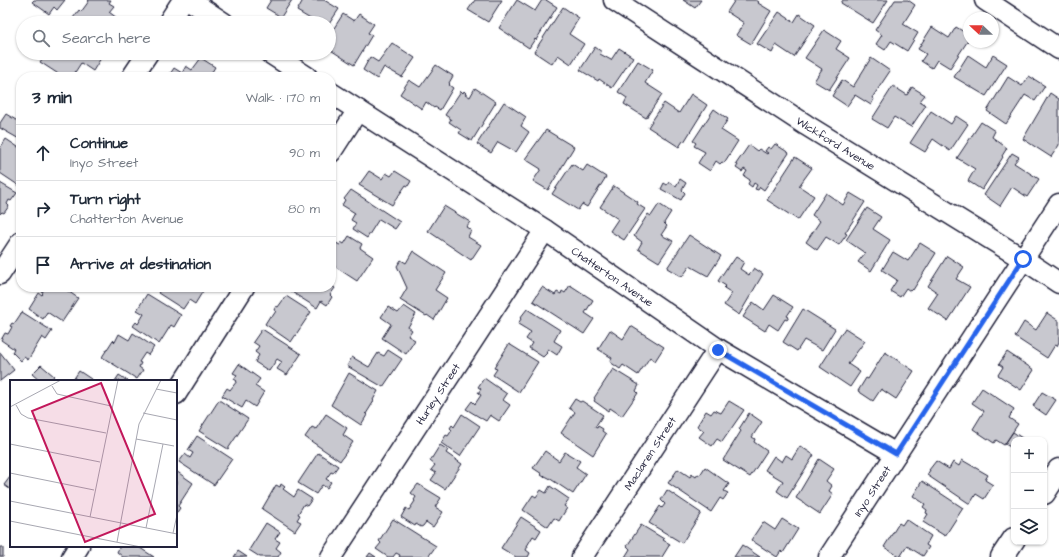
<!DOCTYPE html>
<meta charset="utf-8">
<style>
:root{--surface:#fff;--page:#f6f6f7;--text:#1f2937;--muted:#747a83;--line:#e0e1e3}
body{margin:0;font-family:"Architects Daughter",sans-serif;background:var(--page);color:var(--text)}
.controls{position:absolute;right:12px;bottom:12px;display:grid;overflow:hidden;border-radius:8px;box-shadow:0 1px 3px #0004}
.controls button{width:36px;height:36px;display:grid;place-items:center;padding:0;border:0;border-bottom:1px solid var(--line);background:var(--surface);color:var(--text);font:20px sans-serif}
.compass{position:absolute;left:963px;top:12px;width:36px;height:36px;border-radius:50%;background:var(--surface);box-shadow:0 1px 3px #0004;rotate:292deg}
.stop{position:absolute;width:12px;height:12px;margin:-9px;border:3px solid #2563eb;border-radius:50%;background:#fff}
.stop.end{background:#2563eb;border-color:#fff;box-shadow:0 1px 4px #0008}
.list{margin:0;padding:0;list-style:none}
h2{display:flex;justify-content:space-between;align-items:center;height:52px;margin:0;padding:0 16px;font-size:17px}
h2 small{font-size:13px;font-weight:400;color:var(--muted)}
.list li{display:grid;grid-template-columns:26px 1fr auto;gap:12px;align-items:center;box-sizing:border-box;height:56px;padding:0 16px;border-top:1px solid var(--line)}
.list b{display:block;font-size:15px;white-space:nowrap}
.list p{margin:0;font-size:13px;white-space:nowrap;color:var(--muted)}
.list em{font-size:13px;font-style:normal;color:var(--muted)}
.icon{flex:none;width:22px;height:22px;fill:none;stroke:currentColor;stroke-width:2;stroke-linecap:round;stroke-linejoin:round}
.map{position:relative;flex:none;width:1059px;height:557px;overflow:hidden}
.search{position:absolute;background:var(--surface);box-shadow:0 1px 3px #0004;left:16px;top:16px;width:320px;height:44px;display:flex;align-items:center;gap:10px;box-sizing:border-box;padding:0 14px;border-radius:22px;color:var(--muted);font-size:15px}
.panel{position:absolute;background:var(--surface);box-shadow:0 1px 3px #0004;left:16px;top:72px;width:320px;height:220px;border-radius:16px}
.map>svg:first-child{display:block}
</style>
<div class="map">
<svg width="1059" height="557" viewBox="0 0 1059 557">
<rect width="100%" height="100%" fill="#fff"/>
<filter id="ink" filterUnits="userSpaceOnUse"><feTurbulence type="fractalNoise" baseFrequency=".025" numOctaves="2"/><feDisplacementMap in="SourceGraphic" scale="8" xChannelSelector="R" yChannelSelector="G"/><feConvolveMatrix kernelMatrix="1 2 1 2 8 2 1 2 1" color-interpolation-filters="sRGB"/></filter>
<g filter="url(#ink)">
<path fill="#c8c8cf" stroke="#22223b" d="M34,0H65L57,10L54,7L49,14L32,2Z
M88,0H111L109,3L114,6L109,12L121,21L119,23H81L73,18L79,10L81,12L89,1Z
M271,0H292L281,17L266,8Z
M303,0H324L339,9L329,24L310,23L312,20L297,11Z
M475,0H502L488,22L468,10Z
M517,0L535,11L542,0H546L557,7L536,40L535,39L529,48L499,28Z
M683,0H701L695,8Z
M735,0H756L759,2L758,3L771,11L751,44L736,35L744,23L727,12Z
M843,0H888L873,23L841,3Z
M895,0H908L915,5L903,24L918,33L907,51L891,41L885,50L876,44L882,35L875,30Z
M563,7L579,18L569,34L584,44L571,64L558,55L552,64L534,52Z
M779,12L794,22L799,14L815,25L794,57L776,45L772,53L757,44Z
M343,14L354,21L359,14L374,24L368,33L372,35L354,65L329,49L332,43L329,41V36Z
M932,27L949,38L956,27L969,35V39L950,68L937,60L932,68L921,61L926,54L918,49Z
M824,30L841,41L836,49L850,58L829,90L814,81L822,69L805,58Z
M392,43L415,58L402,77L384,67L377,79L363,70L370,57L378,62Z
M595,47L602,52L600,54L611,60L619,48L633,57L612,88L599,79L598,81L580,70Z
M46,53H95L101,58L93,71L81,63L72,77H63L40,62Z
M968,55L986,67L993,55L1007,64L986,96L954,77Z
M201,58L215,67L209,77H168L174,68L182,73L186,66L192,70Z
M871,58L890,71L872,98L874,99L871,105L855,95L847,106L832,96L842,80L853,87Z
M638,61L653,70L645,83L662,94L646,118L624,104L627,98L618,92Z
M436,65L453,76L449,83L450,84L449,85L453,88L440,110L435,107L434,108L426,102L422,109L400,94L409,80L420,87Z
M1029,76L1045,86L1035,101L1025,95L1006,124L987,111L1008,77L1022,86Z
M893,86L907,95L912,87L925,95L920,101L926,105L911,127L894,117L887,128L872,119Z
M475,88L496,102L472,141L459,133L461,130L449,122L451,119L445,115L461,91L463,93L464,91L466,93L465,94L470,97Z
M1050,93L1059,99V145L1051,157L1023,139Z
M691,94L707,105L684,142L683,141L679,147L648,127L664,103L679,113Z
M504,102L526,117L521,126L529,132L516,152L498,142L491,153L477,144Z
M714,109L728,119L721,130L738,141L724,163L722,162L720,164L716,161L710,171L698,163L705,152L694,146L696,143L693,141Z
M931,111L951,124L956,116L968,124L950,151L933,139L925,152L910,143Z
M6,114L21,123V140L0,128V123Z
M981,122L995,131L992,137L1007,148L1002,156L1003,157L982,190L968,181L975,169L957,158Z
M546,130L574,147L548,190L533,181L541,169L525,159Z
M6,139L21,149L20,158L21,159V187L0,173V148Z
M775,144L789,153L764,190L760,187L758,190L755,189L757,185L754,183L752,187L748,184L750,180L744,176L747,171L744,169L742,172L736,168L738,165L736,164L749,145L757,151L759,149L767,154L768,153L765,151L768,147L771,149Z
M1012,153L1019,157L1014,163L1039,179L1027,197L1012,187L1000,206L984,195Z
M795,157L812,168L799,186L814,196L798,220L767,200Z
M572,164L583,171L587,165L606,177L587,207L582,204L578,210L552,194Z
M369,171L382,179L386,173L391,176L395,171L411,181L408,186L406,185L392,205L359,185Z
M680,179L686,183L682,190L685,193L681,200L661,189L664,183L667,185L669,182L676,186Z
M0,183L17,193L11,201L9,200L7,204L9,206L4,213L2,212L0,214Z
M614,186L638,202L637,204L645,209L624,240L610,231L618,219L600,207Z
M351,190L400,222L395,229L379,219L367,238L353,229L356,223L351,220L355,213L342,205L345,200L344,199Z
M826,193L843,205L850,193L865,202L845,233L847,234L839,245L826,237L817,250L806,242L820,221L812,215Z
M659,204L671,212L664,223L667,226L661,235L673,241L659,262L638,249L642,242L634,236L648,214L651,216Z
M444,206L470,222L466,227L471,230L468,237L481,245L471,260L428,231Z
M867,208L881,217L873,229L890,240L871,271L858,262L865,253L846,240Z
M689,235L721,256L708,276L690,266L682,277L667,268Z
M349,236L362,244L360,248L373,257L357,281L331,264V244L333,246L336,243L340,245L341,242L344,244Z
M920,243L936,253L913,290L912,289L910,291L906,288L900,297L890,291L897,280L882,270L893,252L908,261Z
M413,251L446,273L435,290L447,298L434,320L427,315L426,316L400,300L407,288L397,266L401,260L406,263Z
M947,256L964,267L956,279L970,287L948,321L928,308L938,293L928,286Z
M736,257L744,262L740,269L749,275L754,268L763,274L739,315L724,305L732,293L724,288L726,286L718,281L730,263L731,264Z
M331,285L335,288L330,295L332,297L327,305L321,301L317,308L290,291L292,287H331Z
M570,285L593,300L585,313L594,319L584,334L533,301L542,287L555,295L557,292L561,294L562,291L565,293Z
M40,287H62L78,298L62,322L47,312L43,319L29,309L39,293L42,295L43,294L42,293L44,289Z
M162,287H200L199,288L203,291L195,304L189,300L183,309L158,293Z
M147,294L181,315L174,327L171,325L159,344L133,326L136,322L138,324L144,314L137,310Z
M774,295L793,307L787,316L789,317L787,320L785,319L778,330L769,324L765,331L743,317L753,302L764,310Z
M286,296L311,312L291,342L265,324L270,316L272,317L276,311L274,310L276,306L278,307Z
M404,306L416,314L408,327L412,330L408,336L415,340L406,354L382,338L391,324L381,317L388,307L398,313Z
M527,309L560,330L554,341L562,346L557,355L548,349L546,352L547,353L543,357L529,348L532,343L526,339L531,332L518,324L521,319L520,318Z
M803,309L835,329L822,350L804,340L797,351L783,342Z
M22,312L52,331L46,340L42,337L28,360L24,357L21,361L12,352L14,349L1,340L5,333L8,334L12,327L10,326L12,323L14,324Z
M1047,313L1059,321V342L1057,346L1055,345L1047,358L1015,337L1024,322L1036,330Z
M631,326L664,347L655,361L650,357L638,375L623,365L620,369L610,362L612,358L598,349L610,330L623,339Z
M845,328L865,341L848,364L860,372L850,387L820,367Z
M262,329L301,354L287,375L277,369L282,362L277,359L269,371L255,362L259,355L255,352L259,346L253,342Z
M133,333L154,347L148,355L145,353L139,362L141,363L139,367L143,370L137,379L102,357L113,340L115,342L119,334L129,340Z
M509,344L538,362L519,392L493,375L497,369L494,368Z
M388,350L402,359L383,387L347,366L352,357L369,367L378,353L384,356Z
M0,352L14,370L0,381Z
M885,352L914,371L896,399L881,389L873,401L858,391L866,378L868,379Z
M1007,352L1034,370L1021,390L998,375L1003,367L999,364Z
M239,364L260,379L255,386L264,392L255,407L246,401L242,408L222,396L227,388L230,390L237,381L234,379L237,375L233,373Z
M41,365L54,376L49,381H40L32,374Z
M613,369L639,385L636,391L638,393L622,416L610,408L608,411L594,401L595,399L594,398Z
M79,371L94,381H75L73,380Z
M349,373L378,391L373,400L374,401L366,414L365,413L367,415L361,425L331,405Z
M119,375L128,381H115Z
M484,378L507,394L503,400L510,405L499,421L490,415L486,421L466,409L472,401L475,404L481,395L478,393L481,389L478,387Z
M982,388L1014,409L1009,418L1018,424L1004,445L996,440L994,443L973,429L984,411L972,403Z
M1042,392L1056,400L1046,415L1033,406Z
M575,399L580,402L582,401L603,415L595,427L597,428L598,426L603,429L602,431L606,434L593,455L561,433L575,412L569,408Z
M219,400L248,419L228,449L199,431Z
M729,401L744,410L722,442L717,439L712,446L699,437L704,431L697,426L706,411L711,414L714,410L721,413Z
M749,413L762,422L752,437L755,439L754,442L767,451L750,477L723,460L741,431L739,429Z
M326,414L347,428L343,435L353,442L340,461L305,437L312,427L316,429Z
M462,414L480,426L460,456L441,443L446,435L448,436L452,430L450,428L452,425L454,427Z
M1013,432L1025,440H1014V449L1005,444Z
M197,436L232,459L214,485L179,462L185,454L190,458L193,453L188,450Z
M440,445L448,450L446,453L462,464L445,489L431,480L436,473L431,470L435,465L430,461Z
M800,446L814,455L787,498L777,491L783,481L765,470L774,456L782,462L786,455L792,459Z
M545,451L559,461L565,452L580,461L576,467L586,474L573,494L549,478L545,476L544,477L541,475L542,474L533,468Z
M318,453L338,466L333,473L331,472L326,479L331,482L327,488L322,485L316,494L298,483Z
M819,459L834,469L826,481L832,486L829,491L833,494L820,514L796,498Z
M962,460L988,475L985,480L993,485L984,499L976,494L970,504L927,475L930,470H929L936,461L949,469L953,462L959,466Z
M705,467L729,484L724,491L728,493L723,500L720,498L711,512L668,483L678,469L690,477L692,474L696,477L698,474L700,475Z
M176,471L193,483L178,506L180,508L176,514Z
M10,477L11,478V490L4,485Z
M922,481L963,508L945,536L923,522L928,514L926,513L927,510L923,507L925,504L913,496Z
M281,484L285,487L283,489L294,497L298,490L312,499L307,506L304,504L298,514L300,515L297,520L301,522L295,531L262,509L276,485L280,487Z
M418,484L441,498L435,507L443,512L433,527L426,522L423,526L421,527L416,524L415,526L401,517L406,508L409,510L415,501L414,500L416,497L411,493Z
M550,486L569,499L564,506L567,508L559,521L554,518L548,527L523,510L533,495L536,497L541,490L546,493Z
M667,490L701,513L682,543L649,523L660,506L662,508L665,504L661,500Z
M521,517L541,530L536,538L533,536L527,546H528L526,550L530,553L528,557H516L501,548Z
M393,519L436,546L428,557H399L400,555L396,553L393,557H388L376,549L381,543L379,541Z
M782,519L798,529L783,553L781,551L777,557L751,540L763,522L775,530Z
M906,519L931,536L926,545L929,547L923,556L907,546L900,557L884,547L899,523L902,525Z
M266,523L280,532L275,539L280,542L276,548L281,552L278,557H260L249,550Z
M641,525L664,539L663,540L670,544L662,557H625L630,549L627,546Z
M742,545L760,557H734Z
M120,546H137L154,557H122V556L117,552Z
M0,547H3V557H0Z
M238,551L247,557H234Z
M370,553L376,557H367Z"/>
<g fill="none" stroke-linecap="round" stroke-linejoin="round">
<g stroke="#22223b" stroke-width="23">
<g id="street">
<path d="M189,0L224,23"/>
<path id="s1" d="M614,0L806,125L1023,259L1059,283"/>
<path d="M985,0L1059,49"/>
<path d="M168,23L183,0"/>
<path d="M270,53L307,77"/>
<path d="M132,77L148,53"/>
<path id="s2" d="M331,93L545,230L718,349L896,454"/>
<path d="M331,152L358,110"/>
<path d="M0,274L21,242"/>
<path d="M176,394L244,287"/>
<path d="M72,557L79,546"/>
<path id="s3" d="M331,557L545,230"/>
<path id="s4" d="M582,557L718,349"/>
<path id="s5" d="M829,557L1059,204"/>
</g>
</g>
<g stroke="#22223b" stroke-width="25">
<path id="primary" d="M1044,493L1059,470
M1002,557L1014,539"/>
</g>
<use href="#street" stroke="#fff" stroke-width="20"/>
<use href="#primary" stroke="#fff" stroke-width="22"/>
</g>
</g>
<g fill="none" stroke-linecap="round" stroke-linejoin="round" filter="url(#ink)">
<path stroke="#2563eb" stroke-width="5" d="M718,350L896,454L1023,259"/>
</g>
<g text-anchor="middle" stroke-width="4" stroke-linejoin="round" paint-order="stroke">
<g font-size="11" fill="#22223b" stroke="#fff">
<text dy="4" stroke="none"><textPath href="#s1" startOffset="264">Wickford Avenue</textPath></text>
<text dy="4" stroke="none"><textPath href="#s2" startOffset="336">Chatterton Avenue</textPath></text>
<text dy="4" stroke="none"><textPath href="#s3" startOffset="195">Hurley Street</textPath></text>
<text dy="4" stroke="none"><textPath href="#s4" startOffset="124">Maclaren Street</textPath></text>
<text dy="4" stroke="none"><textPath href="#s5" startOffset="79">Inyo Street</textPath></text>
</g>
</g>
<g transform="translate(10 380)">
<rect width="167" height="167" fill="#fff"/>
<path fill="none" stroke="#a7a7b1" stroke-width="1" d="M42,6L47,14L101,26M146,9L167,13M6,25L11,34L18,38L96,53M0,27L51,0M133,33L167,40M126,59L164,66M0,64L90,82M0,93L84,110M0,121L167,154M80,137L108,0M0,141L131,167M136,148L153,64M163,153L167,135M107,162L129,44L151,0"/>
<path fill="#c2185b" fill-opacity="0.15" stroke="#c2185b" stroke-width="2" d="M91,3L145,134L75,162L22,31Z"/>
<rect width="167" height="167" fill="none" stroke="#22223b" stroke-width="2"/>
</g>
</svg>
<div class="controls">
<button>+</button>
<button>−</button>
<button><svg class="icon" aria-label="layers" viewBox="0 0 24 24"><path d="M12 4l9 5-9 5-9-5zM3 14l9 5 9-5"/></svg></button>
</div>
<svg class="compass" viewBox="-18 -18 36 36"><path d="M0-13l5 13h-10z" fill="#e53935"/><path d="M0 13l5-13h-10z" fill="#747a83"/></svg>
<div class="stop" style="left:1023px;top:259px"></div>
<div class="stop end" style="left:718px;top:350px"></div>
<div class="search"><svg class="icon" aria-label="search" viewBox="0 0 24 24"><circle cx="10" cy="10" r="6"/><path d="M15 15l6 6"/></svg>Search here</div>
<section class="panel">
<h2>3 min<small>Walk · 170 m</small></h2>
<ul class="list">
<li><svg class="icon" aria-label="ahead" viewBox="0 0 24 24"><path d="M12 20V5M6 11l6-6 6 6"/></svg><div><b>Continue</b><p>Inyo Street</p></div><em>90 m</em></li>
<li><svg class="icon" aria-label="right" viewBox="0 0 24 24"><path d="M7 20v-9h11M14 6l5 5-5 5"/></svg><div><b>Turn right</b><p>Chatterton Avenue</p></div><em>80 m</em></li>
<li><svg class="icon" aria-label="arrive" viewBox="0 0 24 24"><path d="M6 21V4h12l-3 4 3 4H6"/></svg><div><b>Arrive at destination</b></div></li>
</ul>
</section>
</div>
